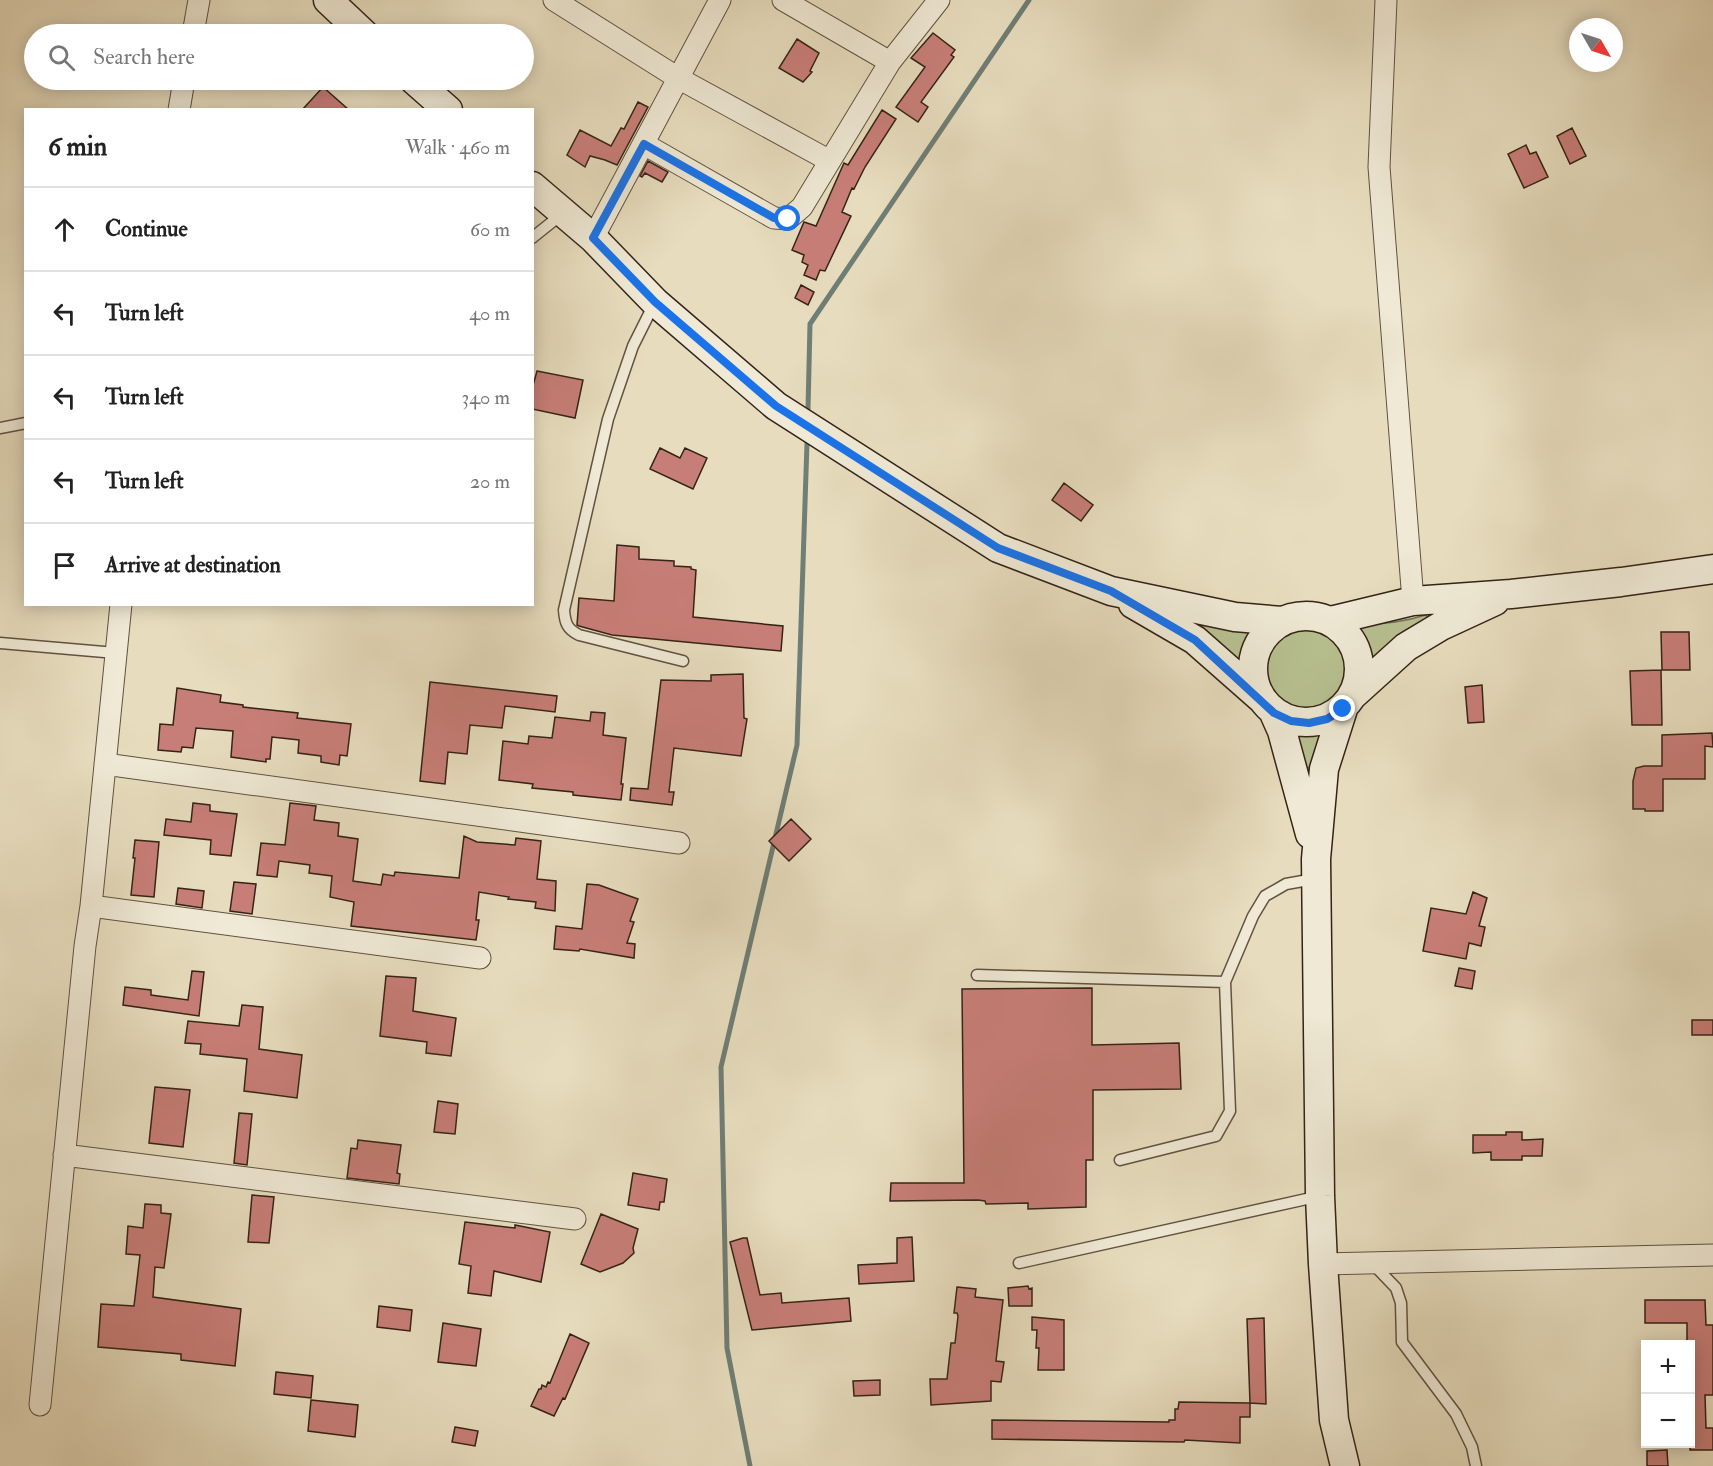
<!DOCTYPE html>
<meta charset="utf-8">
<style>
:root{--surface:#fff;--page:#f2f2f2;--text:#222;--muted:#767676;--line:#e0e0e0}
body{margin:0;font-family:"IM FELL Double Pica",serif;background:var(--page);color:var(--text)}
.controls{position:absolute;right:18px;bottom:18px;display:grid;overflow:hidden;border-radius:0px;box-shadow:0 3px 15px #0003}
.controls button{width:54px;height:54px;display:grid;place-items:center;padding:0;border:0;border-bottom:2px solid var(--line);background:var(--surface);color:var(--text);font:30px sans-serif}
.compass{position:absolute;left:1569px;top:18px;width:54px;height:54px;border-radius:50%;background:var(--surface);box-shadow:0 3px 15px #0003;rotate:129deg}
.stop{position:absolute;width:18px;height:18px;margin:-14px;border:4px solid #1a73e8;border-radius:50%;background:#fff}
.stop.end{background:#1a73e8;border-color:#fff;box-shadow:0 2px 6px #0008}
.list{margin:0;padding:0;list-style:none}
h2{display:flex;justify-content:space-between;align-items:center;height:78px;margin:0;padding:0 24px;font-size:26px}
h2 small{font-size:20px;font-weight:400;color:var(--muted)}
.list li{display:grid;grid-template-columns:39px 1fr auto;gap:18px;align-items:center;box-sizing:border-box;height:84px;padding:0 24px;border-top:2px solid var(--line)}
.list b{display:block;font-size:22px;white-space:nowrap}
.list em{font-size:20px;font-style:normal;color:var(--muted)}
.icon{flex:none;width:33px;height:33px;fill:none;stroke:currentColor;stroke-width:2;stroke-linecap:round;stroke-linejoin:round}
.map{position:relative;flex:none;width:1713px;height:1466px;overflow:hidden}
.search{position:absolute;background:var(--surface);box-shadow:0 3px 15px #0003;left:24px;top:24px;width:510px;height:66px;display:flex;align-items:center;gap:15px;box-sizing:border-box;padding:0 21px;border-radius:33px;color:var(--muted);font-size:22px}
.panel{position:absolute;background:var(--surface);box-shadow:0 3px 15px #0003;left:24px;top:108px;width:510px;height:498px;border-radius:0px}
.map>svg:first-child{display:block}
</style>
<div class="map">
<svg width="1713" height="1466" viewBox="0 0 1713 1466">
<rect width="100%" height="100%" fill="#e7ddbe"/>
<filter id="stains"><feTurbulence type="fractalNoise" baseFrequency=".00333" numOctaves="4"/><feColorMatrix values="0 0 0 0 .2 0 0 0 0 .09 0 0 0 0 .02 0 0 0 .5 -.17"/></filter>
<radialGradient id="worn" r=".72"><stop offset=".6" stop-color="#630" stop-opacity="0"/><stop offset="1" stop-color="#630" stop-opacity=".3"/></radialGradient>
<path fill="#b7c090" stroke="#767254" stroke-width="1.5" d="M1426,615L1427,618L1404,631L1373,657L1357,624C1382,625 1403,622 1426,615Z
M1196,623L1254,630L1243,653L1241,666Z
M1263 669a44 44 0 1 1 88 0a44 44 0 1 1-88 0Z
M1327,730L1312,767L1305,768L1291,734H1309Z"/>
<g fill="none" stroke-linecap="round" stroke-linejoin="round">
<path stroke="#6f7e76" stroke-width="5" d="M808,409L810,324L1029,0
M750,1466L727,1348L721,1067L797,745L807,443"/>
</g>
<path fill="#c87e78" stroke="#342317" stroke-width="1.5" d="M933,33L955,50L951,55L954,57L921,102L928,107L918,122L896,107L925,67L911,58Z
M797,39L819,53L810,71L812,72L803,82L779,68Z
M323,87L349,110H302Z
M638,102L648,107L617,165L605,160L590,156L585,167L567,155L580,130L611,146L621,128L624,129Z
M882,110L896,119L865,167L854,189L852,188L842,212L851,216L825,271L820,270L816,280L804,275L808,265L802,262L804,255L792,250L804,222L816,226L844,163L848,165Z
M1572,128L1586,156L1570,164L1557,136Z
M1526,145L1530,154L1536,152L1548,177L1524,188L1508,154Z
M648,161L668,172L662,182L645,173L642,177L640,176Z
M801,285L814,292L808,305L795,298Z
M537,371L583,380L575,418L532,409V389Z
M660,448L680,458L685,448L707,458L693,489L650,469Z
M1064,483L1093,505L1081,521L1052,500Z
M617,545L639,547V559L674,561V566L691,567V569L696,570L693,617L783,626L781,651L612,635L579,626L577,625L579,598L614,601Z
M1661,632H1689L1690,670H1662Z
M1661,670L1662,725H1632L1630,671Z
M743,674L744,718L747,719L741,756L674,748L669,792H674L672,805L630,800L631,788L648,789L661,680L711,681V675Z
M430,682L557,696L555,712L505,706L502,728L470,725L467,754L448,752L445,784L420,781Z
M1482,685L1484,722L1468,723L1465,687Z
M177,688L221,695L220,702L243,705V707L298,713L297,718L351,724L347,756L340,755L339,765L321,762V756L298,753L299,740L272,737L270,759H266V762L231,757L233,731L196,728L193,748L182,747L181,752L158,750L160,724L173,725Z
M591,712L605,713L603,735L626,738L621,784H623L621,800L573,795V792L532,788L533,784L499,780L503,741L528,744L529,736L552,738L555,717L590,721Z
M1712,733L1713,747L1705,746V779H1663V811H1645V809H1633V781L1636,768L1644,766H1662V735Z
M193,803L210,805V811L237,814L231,856L210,854L211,840L164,835L166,819L191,822Z
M290,803L316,806L314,820L339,823L338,836L358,839L353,881L381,885L383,874L394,876L395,872L459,878L464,836L477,842L515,845L516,838L541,841L537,879L556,881L555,911L535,908L536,902L508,899L509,897L479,892L476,920H479L476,940L351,926L354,902L330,897L332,876L309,873L310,865L279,861L277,877L257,875L261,843L285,845Z
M791,819L811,839L789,861L769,841Z
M135,840L159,842L154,897L131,895L135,858H133Z
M234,882L256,884L252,914L230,911Z
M587,884L599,885L638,899L630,921L634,922L627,943L635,944L634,958L580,949L579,951L554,949L556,926L582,929Z
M178,888L204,891L202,908L176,904Z
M1473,892L1487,898L1479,926L1485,927L1481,946L1469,943L1466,959L1423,951L1431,908L1466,914Z
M1459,968L1475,971L1472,989L1455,986Z
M192,971L204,972L199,1016L123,1005L125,987L151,990V995L188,1000Z
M386,976L416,978L413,1011L456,1018L451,1056L426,1053L427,1042L380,1036Z
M1092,988V1045L1179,1043L1181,1089L1093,1090V1160H1086V1207L1028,1209V1203L986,1204L985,1201L978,1200L890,1201L891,1183H964L962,989Z
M242,1005L263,1007L259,1049L302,1055L297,1098L244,1091L247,1059L200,1054L201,1044L185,1043L188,1021L239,1026Z
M1692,1020H1713V1035H1692Z
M155,1087L190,1090L183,1147L149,1143Z
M438,1101L458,1104L455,1134L434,1132Z
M239,1113L252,1114L247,1165L234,1163Z
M1506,1132H1522V1140L1543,1139L1542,1156H1522V1160H1491V1152L1473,1153V1135H1506Z
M358,1140L401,1145L397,1173L400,1174L399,1184L347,1178L351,1148L357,1149Z
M633,1173L667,1179L664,1202H660L659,1210L628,1205Z
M252,1195L274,1197L269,1243L248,1242Z
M145,1204L161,1205V1213L171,1214L164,1268L155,1267L153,1297L241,1309L235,1366L181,1360V1354L98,1347L101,1304L134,1306L140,1255L126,1254L128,1226L143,1228Z
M601,1214L638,1229L633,1248L634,1253L623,1263L600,1272L581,1264Z
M465,1222L515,1228V1225L550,1232L541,1282L494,1271L491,1296L468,1293L471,1266L459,1264Z
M912,1237L914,1281L859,1284L858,1265L897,1263V1238Z
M743,1238H747L760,1295L781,1293L782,1303L849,1298L851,1321L752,1330L730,1242Z
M1028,1286L1029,1289L1032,1288V1306H1009L1008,1288Z
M957,1287L976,1289L975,1297L1003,1300L996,1361L1004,1362L1001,1382L991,1381V1401L931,1405L930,1379H947L951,1343H955L958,1316L957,1313H954Z
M1645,1300H1705L1706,1325H1713V1395H1705L1706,1428H1713V1450H1690V1344H1687V1323H1645Z
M379,1306L412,1310L410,1331L377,1327Z
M1032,1317L1064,1320V1370H1038L1039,1348H1036L1037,1330H1032Z
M1264,1318L1266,1404L1250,1403L1247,1319Z
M443,1323L481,1329L476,1366L438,1362Z
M570,1334L589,1343L565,1399L563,1398L554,1416L531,1406L539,1389H541L542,1385L546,1387L548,1382L550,1383Z
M276,1372L313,1376L311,1398L274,1394Z
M880,1380V1395L854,1396L853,1381Z
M311,1400L358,1405L355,1437L308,1431Z
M1179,1402L1250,1403V1417H1240V1443L1185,1440L1184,1442L992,1439V1420L1169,1422V1420H1175V1409H1178Z
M455,1427L478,1431L475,1446L452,1442Z
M1667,1450L1668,1466H1647V1451Z"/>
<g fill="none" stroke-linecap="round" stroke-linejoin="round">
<g stroke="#615241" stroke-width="13">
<path id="lane" d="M532,238L562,214
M655,302L633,346L608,419L564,610C565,623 567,629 579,635L683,661
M0,428L26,423
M0,643L116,653
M977,975L1225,982
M1120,1160L1216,1136L1230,1111L1225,982L1253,916L1265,896L1286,884L1314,879
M1019,1263L1320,1196
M1373,1264L1396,1288L1401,1303L1402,1342L1456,1414L1472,1447L1476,1466"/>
</g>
<g stroke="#615241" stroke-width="23">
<path id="street" d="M554,0L678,78L830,161
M783,0L890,62
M1386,0L1379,167L1413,601
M193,34L199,0
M179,110L184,80
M644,144L774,218L788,219L802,207L890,62L939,0
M593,238L720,0
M105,764L679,843
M91,906L480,958
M64,1155L575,1219
M1323,1264L1713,1255
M40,1405L85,946L91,906L121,604"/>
</g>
<g stroke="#342317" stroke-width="31">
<path id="secondary" d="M328,0L364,34
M414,80L448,110
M532,186L593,238L655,302L776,406L998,548L1111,591L1235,617L1282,621
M1133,604L1195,640L1262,699
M1253 669a53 53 0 1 1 106 0a53 53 0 1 1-106 0Z
M1330,621L1413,601L1511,594L1621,582L1713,569
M1354,694L1406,647L1441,626L1495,601
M1343,709L1324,769L1316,859L1320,1196L1323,1264L1334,1420L1345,1466
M1274,713L1282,731L1310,834"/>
</g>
<use href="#lane" stroke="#efe9d5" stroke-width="10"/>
<use href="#street" stroke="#efe9d5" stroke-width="21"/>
<use href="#secondary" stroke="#efe9d5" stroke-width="28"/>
</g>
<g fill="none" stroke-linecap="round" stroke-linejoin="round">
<path stroke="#1a73e8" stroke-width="8" d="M788,219L774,218L644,144L593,238L655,302L776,406L998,548L1111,591L1195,640L1274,713L1291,721L1309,723L1327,719L1343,709"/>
</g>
<rect width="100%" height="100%" filter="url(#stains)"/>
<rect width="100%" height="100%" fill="url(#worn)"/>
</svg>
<div class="controls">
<button>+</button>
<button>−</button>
</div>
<svg class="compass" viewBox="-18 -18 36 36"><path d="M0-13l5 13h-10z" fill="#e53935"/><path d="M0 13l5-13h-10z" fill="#767676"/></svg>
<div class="stop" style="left:788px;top:219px"></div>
<div class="stop end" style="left:1343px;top:709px"></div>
<div class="search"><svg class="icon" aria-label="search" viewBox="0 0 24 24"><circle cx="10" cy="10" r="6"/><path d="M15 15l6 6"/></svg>Search here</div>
<section class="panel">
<h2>6 min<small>Walk · 460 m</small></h2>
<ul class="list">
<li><svg class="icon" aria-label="ahead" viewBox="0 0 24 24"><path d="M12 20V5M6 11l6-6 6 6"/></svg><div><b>Continue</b></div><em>60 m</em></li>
<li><svg class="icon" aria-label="left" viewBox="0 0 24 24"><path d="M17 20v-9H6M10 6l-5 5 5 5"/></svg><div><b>Turn left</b></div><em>40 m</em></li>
<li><svg class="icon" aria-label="left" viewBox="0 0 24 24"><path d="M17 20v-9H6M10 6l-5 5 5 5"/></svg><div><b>Turn left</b></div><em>340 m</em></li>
<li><svg class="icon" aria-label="left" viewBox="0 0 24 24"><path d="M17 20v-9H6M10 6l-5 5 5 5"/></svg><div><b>Turn left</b></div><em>20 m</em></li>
<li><svg class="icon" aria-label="arrive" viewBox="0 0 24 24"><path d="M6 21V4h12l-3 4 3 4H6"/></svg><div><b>Arrive at destination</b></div></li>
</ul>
</section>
</div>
